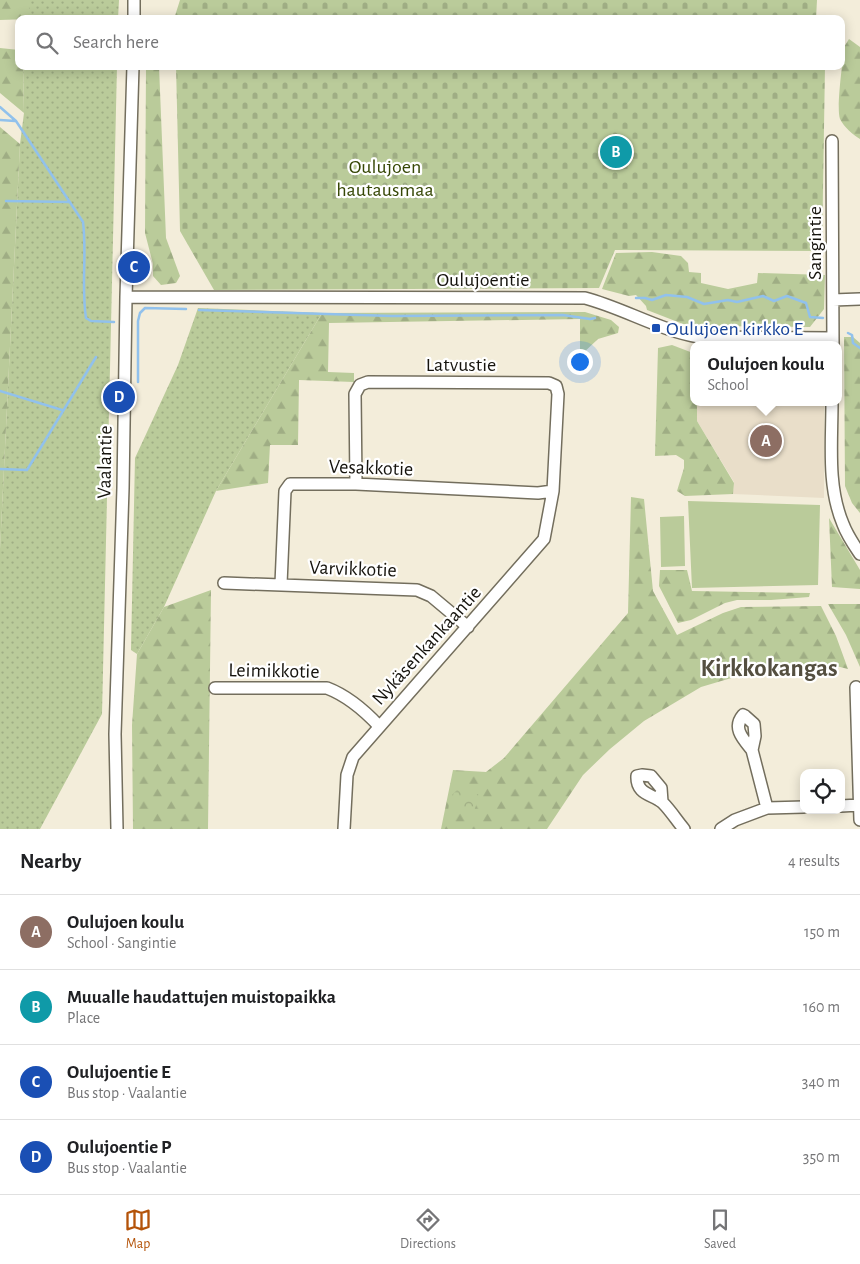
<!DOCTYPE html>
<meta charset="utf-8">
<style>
:root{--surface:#fff;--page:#f6f6f6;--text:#202124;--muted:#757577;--line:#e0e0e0;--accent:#b45309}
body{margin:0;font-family:"Alegreya Sans",sans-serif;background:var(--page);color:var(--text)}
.controls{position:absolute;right:15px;bottom:15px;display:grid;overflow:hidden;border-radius:10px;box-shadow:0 2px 12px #0003}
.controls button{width:45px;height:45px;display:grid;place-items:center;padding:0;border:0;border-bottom:1px solid var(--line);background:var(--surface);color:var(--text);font:25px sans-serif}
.you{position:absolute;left:579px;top:361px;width:18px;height:18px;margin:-12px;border:4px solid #fff;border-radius:50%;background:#1a73e8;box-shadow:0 0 0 8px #1a73e833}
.badge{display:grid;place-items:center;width:32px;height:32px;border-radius:50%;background:var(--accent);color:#fff;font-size:16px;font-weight:700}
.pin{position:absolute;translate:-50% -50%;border:2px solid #fff;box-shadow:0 1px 5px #0006}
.popup{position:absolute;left:690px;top:341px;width:152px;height:65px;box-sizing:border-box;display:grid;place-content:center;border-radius:10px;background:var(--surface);filter:drop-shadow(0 1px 4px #0005);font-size:16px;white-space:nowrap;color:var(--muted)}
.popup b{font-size:19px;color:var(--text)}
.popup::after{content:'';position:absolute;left:50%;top:100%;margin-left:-10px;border:10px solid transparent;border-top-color:var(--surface)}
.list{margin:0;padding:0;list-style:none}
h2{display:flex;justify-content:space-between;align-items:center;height:65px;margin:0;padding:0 20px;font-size:21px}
h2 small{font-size:16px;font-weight:400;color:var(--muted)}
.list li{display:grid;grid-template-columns:32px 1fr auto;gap:15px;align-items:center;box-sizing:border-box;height:75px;padding:0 20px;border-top:1px solid var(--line)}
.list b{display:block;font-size:19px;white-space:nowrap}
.list p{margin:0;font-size:16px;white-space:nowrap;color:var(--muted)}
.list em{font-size:16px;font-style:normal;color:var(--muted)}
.icon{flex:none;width:28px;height:28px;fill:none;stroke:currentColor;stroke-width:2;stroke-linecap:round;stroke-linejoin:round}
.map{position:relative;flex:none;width:860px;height:829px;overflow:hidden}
.search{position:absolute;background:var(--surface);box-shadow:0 2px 12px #0003;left:15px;right:15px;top:15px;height:55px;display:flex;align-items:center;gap:12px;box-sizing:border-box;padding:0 18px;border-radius:10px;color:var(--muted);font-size:19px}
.sheet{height:365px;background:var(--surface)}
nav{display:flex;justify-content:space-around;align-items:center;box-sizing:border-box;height:70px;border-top:1px solid var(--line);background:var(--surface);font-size:14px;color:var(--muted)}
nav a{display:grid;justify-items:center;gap:2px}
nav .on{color:var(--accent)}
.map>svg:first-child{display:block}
</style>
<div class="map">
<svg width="860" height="829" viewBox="0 0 860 829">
<defs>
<pattern id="grass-dots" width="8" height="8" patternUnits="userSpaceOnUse" patternTransform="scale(1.25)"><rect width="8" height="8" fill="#bacb9a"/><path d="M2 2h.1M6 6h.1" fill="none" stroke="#9fad84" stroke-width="1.8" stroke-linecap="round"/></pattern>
<pattern id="forest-firs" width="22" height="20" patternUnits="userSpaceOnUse" patternTransform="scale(1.25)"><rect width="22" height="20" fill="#bacb9a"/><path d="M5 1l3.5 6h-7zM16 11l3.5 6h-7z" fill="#9fad84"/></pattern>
<pattern id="cemetery-stones" width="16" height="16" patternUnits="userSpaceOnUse" patternTransform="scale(1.25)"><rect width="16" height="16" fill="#bacb9a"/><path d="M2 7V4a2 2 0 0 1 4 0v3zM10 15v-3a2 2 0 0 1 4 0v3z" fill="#9fad84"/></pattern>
<pattern id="park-crowns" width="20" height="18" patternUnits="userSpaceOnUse" patternTransform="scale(1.25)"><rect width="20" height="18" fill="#bacb9a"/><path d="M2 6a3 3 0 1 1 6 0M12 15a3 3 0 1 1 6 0" fill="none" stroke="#9fad84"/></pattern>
</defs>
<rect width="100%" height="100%" fill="#f3edda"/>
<path fill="#e9dec9" d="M697,402H824V498L733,494L734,482L697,421Z"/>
<path fill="url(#grass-dots)" d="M30,0H119L118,19H30Z
M23,66H117L102,714L40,829H0V549L20,144L24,113Z
M198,308L322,313L216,491L164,607L137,654L131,650L135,458L178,365Z"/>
<path fill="url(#forest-firs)" d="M0,0H30V19L0,20Z
M849,39L860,47V139C853,135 844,127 840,119C836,108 843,61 844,47Z
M0,48L19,50V66H23L24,113L0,93Z
M146,66H159L166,238L180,276L176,283L161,285L153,276V264L145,233Z
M0,127L20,144L0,549Z
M652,252L681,256L688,263L689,272L701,273V283L728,289L757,283L758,273L825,275L824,309L810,327L697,326L683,324L647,310L646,306L636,295L629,296L602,289L616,253Z
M585,312L611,320L619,327L618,333L598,339L580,356V319L329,323L328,372L354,373V382L299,380L298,445H270L268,483L216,491L322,313Z
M844,337H853L860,343V513L852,503L845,486Z
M672,345L693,353L694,402H697V421L734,483L733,494L685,496L677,491L684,468V460L676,455L655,456L658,348Z
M631,497L644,499L653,591L677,635L723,613L741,607L821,606L836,636L848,669L836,666L755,671L701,687L644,721L610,749L583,775L547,829H441L453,770L486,772L504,758L628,613Z
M829,518L860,570V589L832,587Z
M660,570H687L692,591L810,593L809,597L771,600H737L725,603L691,620L678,623L659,586Z
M211,590L208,829H133L132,725L137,654L164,607Z
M828,604H860V667L846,635Z"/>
<path fill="url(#cemetery-stones)" d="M180,0H817L816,19H174Z
M176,66H825L822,251L615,250L599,288L214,290L180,231Z"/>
<path fill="url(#park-crowns)" d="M459,788L480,795L474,811L460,813L448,811L450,797Z"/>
<path fill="#bacb9a" d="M688,501L820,505L818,585L692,588Z
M684,516L685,566L661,567L660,517Z"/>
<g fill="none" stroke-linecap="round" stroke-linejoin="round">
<path stroke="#91c1ec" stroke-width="2.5" d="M0,107L16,121L83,222C87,254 81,286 86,318L91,321L114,322
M0,120L15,121
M6,201L69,202
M636,298H645L652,300L666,295L687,297L704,304L728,300L737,302L763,296L774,301L787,296L806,303L810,317L823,318
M199,310L392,316L563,315L590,319L595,318
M848,333L852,335L853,343L860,348
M138,382V321L140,313L145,308L186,309
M0,391L62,410
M0,469L27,470L96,357"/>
<g stroke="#736e5d" stroke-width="14">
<path id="minor" d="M134,19V0
M832,141L833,345
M126,297L585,298C623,308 661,331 699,337L833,338
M833,300L860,299
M832,402C832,443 827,486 843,524C847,535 854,545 860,554
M224,583L417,590L431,596L468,627
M281,584L285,491L290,484H356L538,493L553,491
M856,687L860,820
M215,688H327C348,696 364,710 379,726
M752,750C743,739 732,728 743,715L745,716L754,724L755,736L752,750L767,808
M662,802L661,788L651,776L642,775L637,776C636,795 653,794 663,803C671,811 677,821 684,829
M841,806L859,805
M117,829L115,734L123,488L126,297L133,66
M344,829L347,775L353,757L544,539L553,491L558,394L556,386L549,383L368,382L360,385L355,394L356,484
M721,829L735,820L767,808L804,807"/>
</g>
<use href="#minor" stroke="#fff" stroke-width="11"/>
</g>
<rect fill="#1a4fb4" stroke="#fff" stroke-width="2" x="651" y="323" width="10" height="10" rx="2.5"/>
<g text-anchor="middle" stroke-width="4.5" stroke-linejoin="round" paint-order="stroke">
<g font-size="20" fill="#364705" stroke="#fff">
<text x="385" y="173">Oulujoen<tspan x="385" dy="23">hautausmaa</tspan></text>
</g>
<g font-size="20" fill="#15130d" stroke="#fff">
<text transform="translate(814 243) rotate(-90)" y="7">Sangintie</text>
<text x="483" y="286">Oulujoentie</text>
<text x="461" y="371">Latvustie</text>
<text transform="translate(104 462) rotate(-89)" y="7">Vaalantie</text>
<text transform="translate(371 467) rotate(2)" y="7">Vesakkotie</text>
<text transform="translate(353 568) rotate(2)" y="7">Varvikkotie</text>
<text transform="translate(426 645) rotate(-48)" y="7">Nykäsenkankaantie</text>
<text transform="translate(274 670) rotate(1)" y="7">Leimikkotie</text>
</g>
<g font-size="20" fill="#164399" stroke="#fff" text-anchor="start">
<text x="666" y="335">Oulujoen kirkko E</text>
</g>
<g font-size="25" font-weight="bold" fill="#544f40" stroke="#fff">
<text x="769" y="676">Kirkkokangas</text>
</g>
</g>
</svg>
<div class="controls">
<button><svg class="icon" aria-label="locate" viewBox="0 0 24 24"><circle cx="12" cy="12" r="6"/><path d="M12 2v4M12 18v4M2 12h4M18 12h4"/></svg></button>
</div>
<div class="you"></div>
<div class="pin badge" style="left:766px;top:441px;background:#8d6e63">A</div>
<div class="popup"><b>Oulujoen koulu</b>School</div>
<div class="pin badge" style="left:616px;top:152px;background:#0f9aa8">B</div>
<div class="pin badge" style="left:134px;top:267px;background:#1a4fb4">C</div>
<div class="pin badge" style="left:119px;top:397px;background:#1a4fb4">D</div>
<div class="search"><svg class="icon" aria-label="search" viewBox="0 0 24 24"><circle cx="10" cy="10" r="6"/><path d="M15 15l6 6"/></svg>Search here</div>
</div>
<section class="sheet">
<h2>Nearby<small>4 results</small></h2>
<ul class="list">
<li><span class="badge" style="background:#8d6e63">A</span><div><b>Oulujoen koulu</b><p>School · Sangintie</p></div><em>150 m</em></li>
<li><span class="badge" style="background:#0f9aa8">B</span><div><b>Muualle haudattujen muistopaikka</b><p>Place</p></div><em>160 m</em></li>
<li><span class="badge" style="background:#1a4fb4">C</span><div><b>Oulujoentie E</b><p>Bus stop · Vaalantie</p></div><em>340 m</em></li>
<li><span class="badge" style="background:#1a4fb4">D</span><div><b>Oulujoentie P</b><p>Bus stop · Vaalantie</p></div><em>350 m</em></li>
</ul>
</section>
<nav>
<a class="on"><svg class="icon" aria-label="map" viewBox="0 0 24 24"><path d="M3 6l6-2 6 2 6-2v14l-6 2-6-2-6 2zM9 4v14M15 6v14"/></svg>Map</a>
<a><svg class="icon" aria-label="directions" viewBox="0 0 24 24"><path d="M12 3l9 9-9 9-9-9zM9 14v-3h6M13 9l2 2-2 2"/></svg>Directions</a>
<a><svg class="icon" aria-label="saved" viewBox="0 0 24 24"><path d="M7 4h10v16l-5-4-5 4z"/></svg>Saved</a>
</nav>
